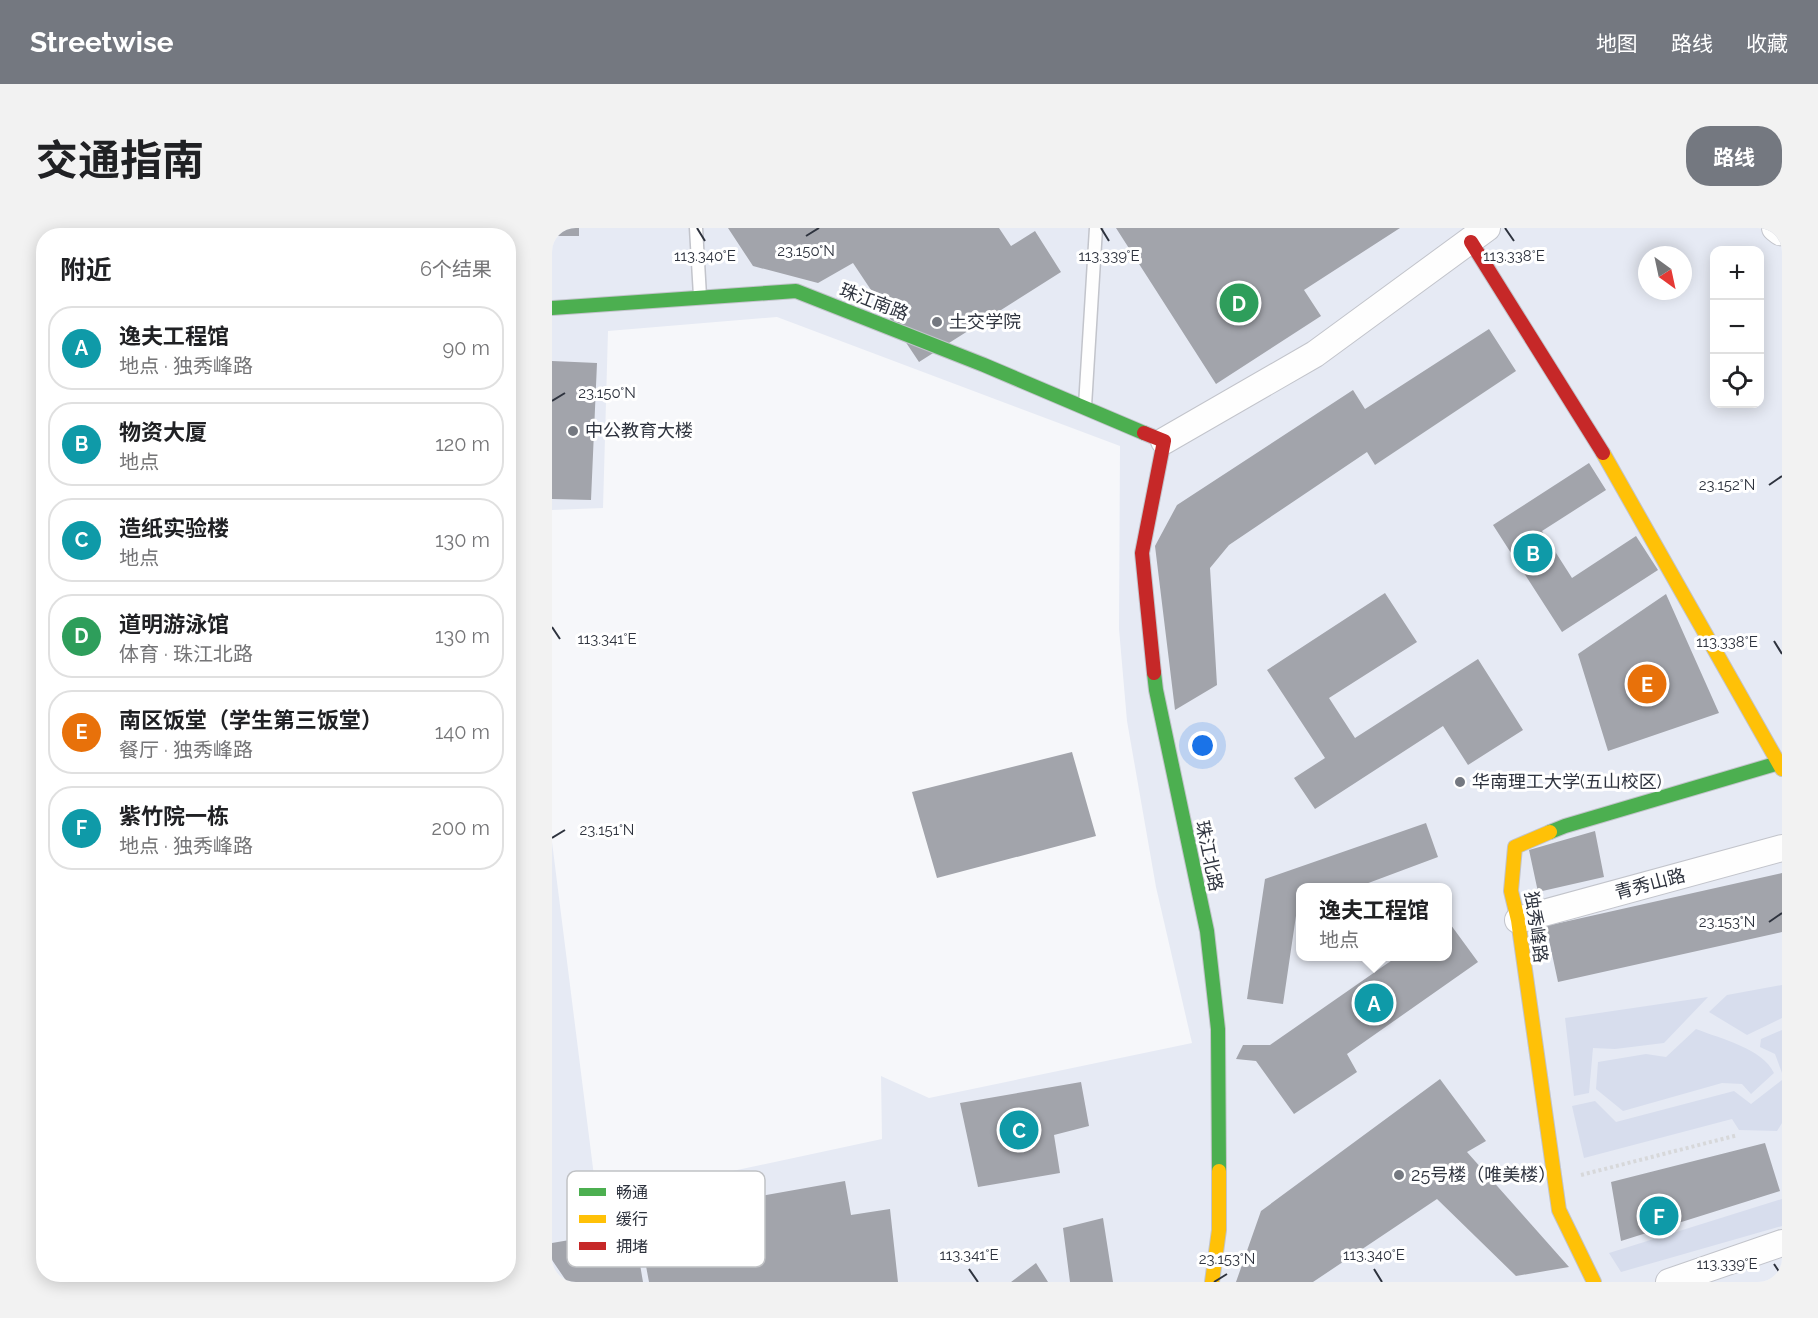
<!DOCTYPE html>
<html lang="zh">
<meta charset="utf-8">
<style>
:root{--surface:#fff;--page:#f2f2f2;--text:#202124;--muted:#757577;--line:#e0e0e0;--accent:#747880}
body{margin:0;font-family:Raleway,"Noto Sans SC",sans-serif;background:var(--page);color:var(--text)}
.controls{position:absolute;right:18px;top:18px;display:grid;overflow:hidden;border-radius:12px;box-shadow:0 3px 15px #0003}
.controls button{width:54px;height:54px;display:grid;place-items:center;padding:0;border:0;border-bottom:2px solid var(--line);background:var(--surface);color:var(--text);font:30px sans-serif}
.compass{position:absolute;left:1086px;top:18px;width:54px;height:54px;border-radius:50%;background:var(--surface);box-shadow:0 3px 15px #0003;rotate:147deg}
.you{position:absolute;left:651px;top:518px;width:21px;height:21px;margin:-15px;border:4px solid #fff;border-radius:50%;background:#1a73e8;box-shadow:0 0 0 9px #1a73e833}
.badge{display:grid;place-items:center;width:39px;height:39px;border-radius:50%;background:var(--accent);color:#fff;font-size:20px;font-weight:700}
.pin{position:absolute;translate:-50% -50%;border:3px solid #fff;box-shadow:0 2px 6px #0006}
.popup{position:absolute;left:744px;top:655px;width:156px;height:78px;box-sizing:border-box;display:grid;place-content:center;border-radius:12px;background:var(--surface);filter:drop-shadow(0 2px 4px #0005);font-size:20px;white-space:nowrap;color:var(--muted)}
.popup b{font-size:22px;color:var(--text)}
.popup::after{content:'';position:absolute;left:50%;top:100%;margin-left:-12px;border:12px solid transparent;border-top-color:var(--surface)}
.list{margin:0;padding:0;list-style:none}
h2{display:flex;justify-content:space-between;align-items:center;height:78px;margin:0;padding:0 24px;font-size:26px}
h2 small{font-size:20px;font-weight:400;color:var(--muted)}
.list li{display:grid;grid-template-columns:39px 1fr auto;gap:18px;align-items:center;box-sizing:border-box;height:84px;margin:0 12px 12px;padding:0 12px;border:2px solid var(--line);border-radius:24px}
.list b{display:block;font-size:22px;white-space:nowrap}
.list p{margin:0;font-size:20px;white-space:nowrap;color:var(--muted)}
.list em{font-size:20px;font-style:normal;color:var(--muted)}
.icon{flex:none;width:33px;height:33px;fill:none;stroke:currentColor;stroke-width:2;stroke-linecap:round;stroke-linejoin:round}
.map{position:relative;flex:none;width:1230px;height:1054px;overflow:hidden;border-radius:24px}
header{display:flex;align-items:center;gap:36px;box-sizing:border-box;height:84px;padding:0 30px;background:var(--accent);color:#fff}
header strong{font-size:28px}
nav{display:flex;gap:33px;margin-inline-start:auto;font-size:21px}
.intro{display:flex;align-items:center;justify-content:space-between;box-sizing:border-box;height:144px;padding:0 36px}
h1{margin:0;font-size:42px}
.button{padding:15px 27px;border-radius:24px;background:var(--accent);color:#fff;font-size:21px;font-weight:700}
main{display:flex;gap:36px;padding:0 36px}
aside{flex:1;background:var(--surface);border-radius:24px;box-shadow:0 3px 15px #0003}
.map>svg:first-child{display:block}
</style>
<header>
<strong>Streetwise</strong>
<nav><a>地图</a><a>路线</a><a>收藏</a></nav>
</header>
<div class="intro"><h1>交通指南</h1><a class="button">路线</a></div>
<main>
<aside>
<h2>附近<small>6个结果</small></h2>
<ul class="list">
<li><span class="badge" style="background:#0f9aa8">A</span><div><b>逸夫工程馆</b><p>地点 · 独秀峰路</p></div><em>90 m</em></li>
<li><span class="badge" style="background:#0f9aa8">B</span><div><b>物资大厦</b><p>地点</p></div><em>120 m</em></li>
<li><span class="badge" style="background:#0f9aa8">C</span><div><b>造纸实验楼</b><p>地点</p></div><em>130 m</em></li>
<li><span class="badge" style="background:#2e9e5b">D</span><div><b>道明游泳馆</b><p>体育 · 珠江北路</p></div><em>130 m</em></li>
<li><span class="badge" style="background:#e8710a">E</span><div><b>南区饭堂（学生第三饭堂）</b><p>餐厅 · 独秀峰路</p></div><em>140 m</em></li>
<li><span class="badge" style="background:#0f9aa8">F</span><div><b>紫竹院一栋</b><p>地点 · 独秀峰路</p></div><em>200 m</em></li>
</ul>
</aside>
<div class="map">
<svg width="1230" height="1054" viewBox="0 0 1230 1054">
<rect width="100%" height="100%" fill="#f6f7fa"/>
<path fill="#e6eaf4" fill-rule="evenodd" d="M0,0H1230V1054H0V614L45,972L330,911L329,848L377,870L640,815L604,659L575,493L567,401L568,218L225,89L56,103L51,280L0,282ZM1162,22H1208V176H1162ZM1095,27H1131V63H1095ZM748,660H896V728H748Z"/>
<path fill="#d7dded" d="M1230,757V790L1195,807L1157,784L1175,767Z
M1156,769L1112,815L1063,821L1041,820L1037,865L1022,868L1013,790Z
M1144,801C1169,811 1210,820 1222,845L1199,866L1190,856L1170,855L1071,883L1044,861L1046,834L1094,826L1114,829Z
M1230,802V845L1223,826L1208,819L1209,811Z
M1230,852V895L1225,903L1187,902L1180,891L1032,930L1020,878L1043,873L1064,894L1182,863L1199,876Z
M1230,971V998L1069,1044L1057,1025Z"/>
<path fill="#a2a4ab" d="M0,0H27V8H0Z
M176,0H447L459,18L483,3L509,44L367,134L301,35L266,55L201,38Z
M564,0H848L752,62L769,88L664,156Z
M937,101L964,143L823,237L815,224L677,317L658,340L665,457L623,482L603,318L625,277L801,162L813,181Z
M0,133L45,135L39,272L0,271Z
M1037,235L1054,262L990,303L1020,350L1084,308L1106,342L1010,404L941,297Z
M833,365L865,414L777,470L803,510L926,431L971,502L916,537L891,498L763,581L742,550L773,530L715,442Z
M1114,366L1167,485L1056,523L1026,426Z
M520,524L544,608L385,650L360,564Z
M874,595L886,629L803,660H748V680L745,681L731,776L695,771L713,651Z
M1043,603L1052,649L986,664L977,622Z
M1230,645V704L1006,754L994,698Z
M896,693L926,734L795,826L805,844L742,886L704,833L684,831L691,817H718L846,728H896Z
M888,851L934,913L915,924L1017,1039L964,1048L885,971L761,1054H684L709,983Z
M529,854L537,898L502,907L508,945L426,959L408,875Z
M1213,915L1228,963L1069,1013L1059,954Z
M293,953L299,987L338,981L346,1054H97L85,990Z
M551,990L561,1054H518L511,1000Z
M82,1001L91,1054H15L0,1032V1015Z
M484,1035L496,1054H459Z"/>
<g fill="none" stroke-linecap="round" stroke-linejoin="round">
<g stroke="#c2c4cb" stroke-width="15">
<path id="lane" d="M144,0L148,68
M533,178L544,0"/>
</g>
<g stroke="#c2c4cb" stroke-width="28">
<path id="street" d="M1223,0L1228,4L1230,3
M612,213L763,126L935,0
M966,692L1230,620
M1117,1054L1230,1015"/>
</g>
<g stroke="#c2c4cb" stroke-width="16">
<path id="fast" d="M0,80L244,63L432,137L592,205
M602,445L604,462L655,703L666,801L667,943
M998,604L1013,598L1230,534"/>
</g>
<g stroke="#c2c4cb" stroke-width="16">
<path id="slow" d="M1051,225L1230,541
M998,604L963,619L959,663L966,692L1007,982L1042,1054
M660,1054L667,1002V943"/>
</g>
<g stroke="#c2c4cb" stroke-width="16">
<path id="jam" d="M919,14L1051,225
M592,205L612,213L590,325L602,445"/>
</g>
<path stroke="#d7d8da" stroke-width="4" stroke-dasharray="3 3" stroke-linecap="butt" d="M1029,947L1186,907"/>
<use href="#lane" stroke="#fefefe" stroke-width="12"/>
<use href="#street" stroke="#fefefe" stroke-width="26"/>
<use href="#fast" stroke="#4caf50" stroke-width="14"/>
<use href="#slow" stroke="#ffc107" stroke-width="14"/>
<use href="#jam" stroke="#c62828" stroke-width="14"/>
</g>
<path fill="none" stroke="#2e333e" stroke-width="2" d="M145,0L153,13M549,0L557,13M953,0L962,13M254,8L267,0M0,173L13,165M1217,257L1230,248M0,399L8,411M1222,413L1230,426M0,610L13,602M1217,694L1230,685M1222,1036L1230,1048M417,1041L426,1054M822,1041L830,1054M662,1054L675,1046"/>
<g fill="#747880" stroke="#fff" stroke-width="2">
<circle cx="385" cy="94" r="6"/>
<circle cx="21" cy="203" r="6"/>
<circle cx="908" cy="554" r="6"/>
<circle cx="847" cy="947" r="6"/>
</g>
<g text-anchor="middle" stroke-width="6" stroke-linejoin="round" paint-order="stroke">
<g font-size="18" fill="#2e333e" stroke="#fff">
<text transform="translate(322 74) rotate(21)" y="6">珠江南路</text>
<text transform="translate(657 628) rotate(78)" y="6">珠江北路</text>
<text transform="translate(1098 656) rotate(-15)" y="6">青秀山路</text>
<text transform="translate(984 699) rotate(82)" y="6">独秀峰路</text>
</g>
<g font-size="18" fill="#2e333e" stroke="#fff" text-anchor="start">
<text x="397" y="100">土交学院</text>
<text x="33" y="209">中公教育大楼</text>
<text x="920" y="560">华南理工大学(五山校区)</text>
<text x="859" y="953">25号楼（唯美楼）</text>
</g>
</g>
<rect x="15" y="943" width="198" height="96" rx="9" fill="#fff" stroke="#c0c2c5" stroke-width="1.5"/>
<rect x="27" y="960" width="27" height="8" fill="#4caf50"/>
<rect x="27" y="987" width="27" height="8" fill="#ffc107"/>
<rect x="27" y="1014" width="27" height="8" fill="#c62828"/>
<g font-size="16" fill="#2e333e">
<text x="64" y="970">畅通</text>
<text x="64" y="997">缓行</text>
<text x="64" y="1024">拥堵</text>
</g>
<g font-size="15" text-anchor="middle" fill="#2e333e" stroke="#fff" stroke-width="6" stroke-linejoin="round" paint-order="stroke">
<text x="254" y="28">23.150°N</text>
<text x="153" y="33">113.340°E</text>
<text x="557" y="33">113.339°E</text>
<text x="962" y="33">113.338°E</text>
<text x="55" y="170">23.150°N</text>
<text x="1175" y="262">23.152°N</text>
<text x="55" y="416">113.341°E</text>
<text x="1175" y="419">113.338°E</text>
<text x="55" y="607">23.151°N</text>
<text x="1175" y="699">23.153°N</text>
<text x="417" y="1032">113.341°E</text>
<text x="822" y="1032">113.340°E</text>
<text x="675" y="1036">23.153°N</text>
<text x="1175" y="1041">113.339°E</text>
</g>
</svg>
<div class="controls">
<button>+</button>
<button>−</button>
<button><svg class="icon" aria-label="locate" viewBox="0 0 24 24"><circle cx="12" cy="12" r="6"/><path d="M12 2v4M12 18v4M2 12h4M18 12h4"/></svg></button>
</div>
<svg class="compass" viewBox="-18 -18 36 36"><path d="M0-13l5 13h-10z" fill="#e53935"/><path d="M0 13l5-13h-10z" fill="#757577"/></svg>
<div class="you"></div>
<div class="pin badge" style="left:822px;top:775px;background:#0f9aa8">A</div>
<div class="popup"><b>逸夫工程馆</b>地点</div>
<div class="pin badge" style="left:981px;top:325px;background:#0f9aa8">B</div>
<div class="pin badge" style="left:467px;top:902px;background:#0f9aa8">C</div>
<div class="pin badge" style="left:687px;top:75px;background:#2e9e5b">D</div>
<div class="pin badge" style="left:1095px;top:456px;background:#e8710a">E</div>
<div class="pin badge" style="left:1107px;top:988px;background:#0f9aa8">F</div>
</div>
</main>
